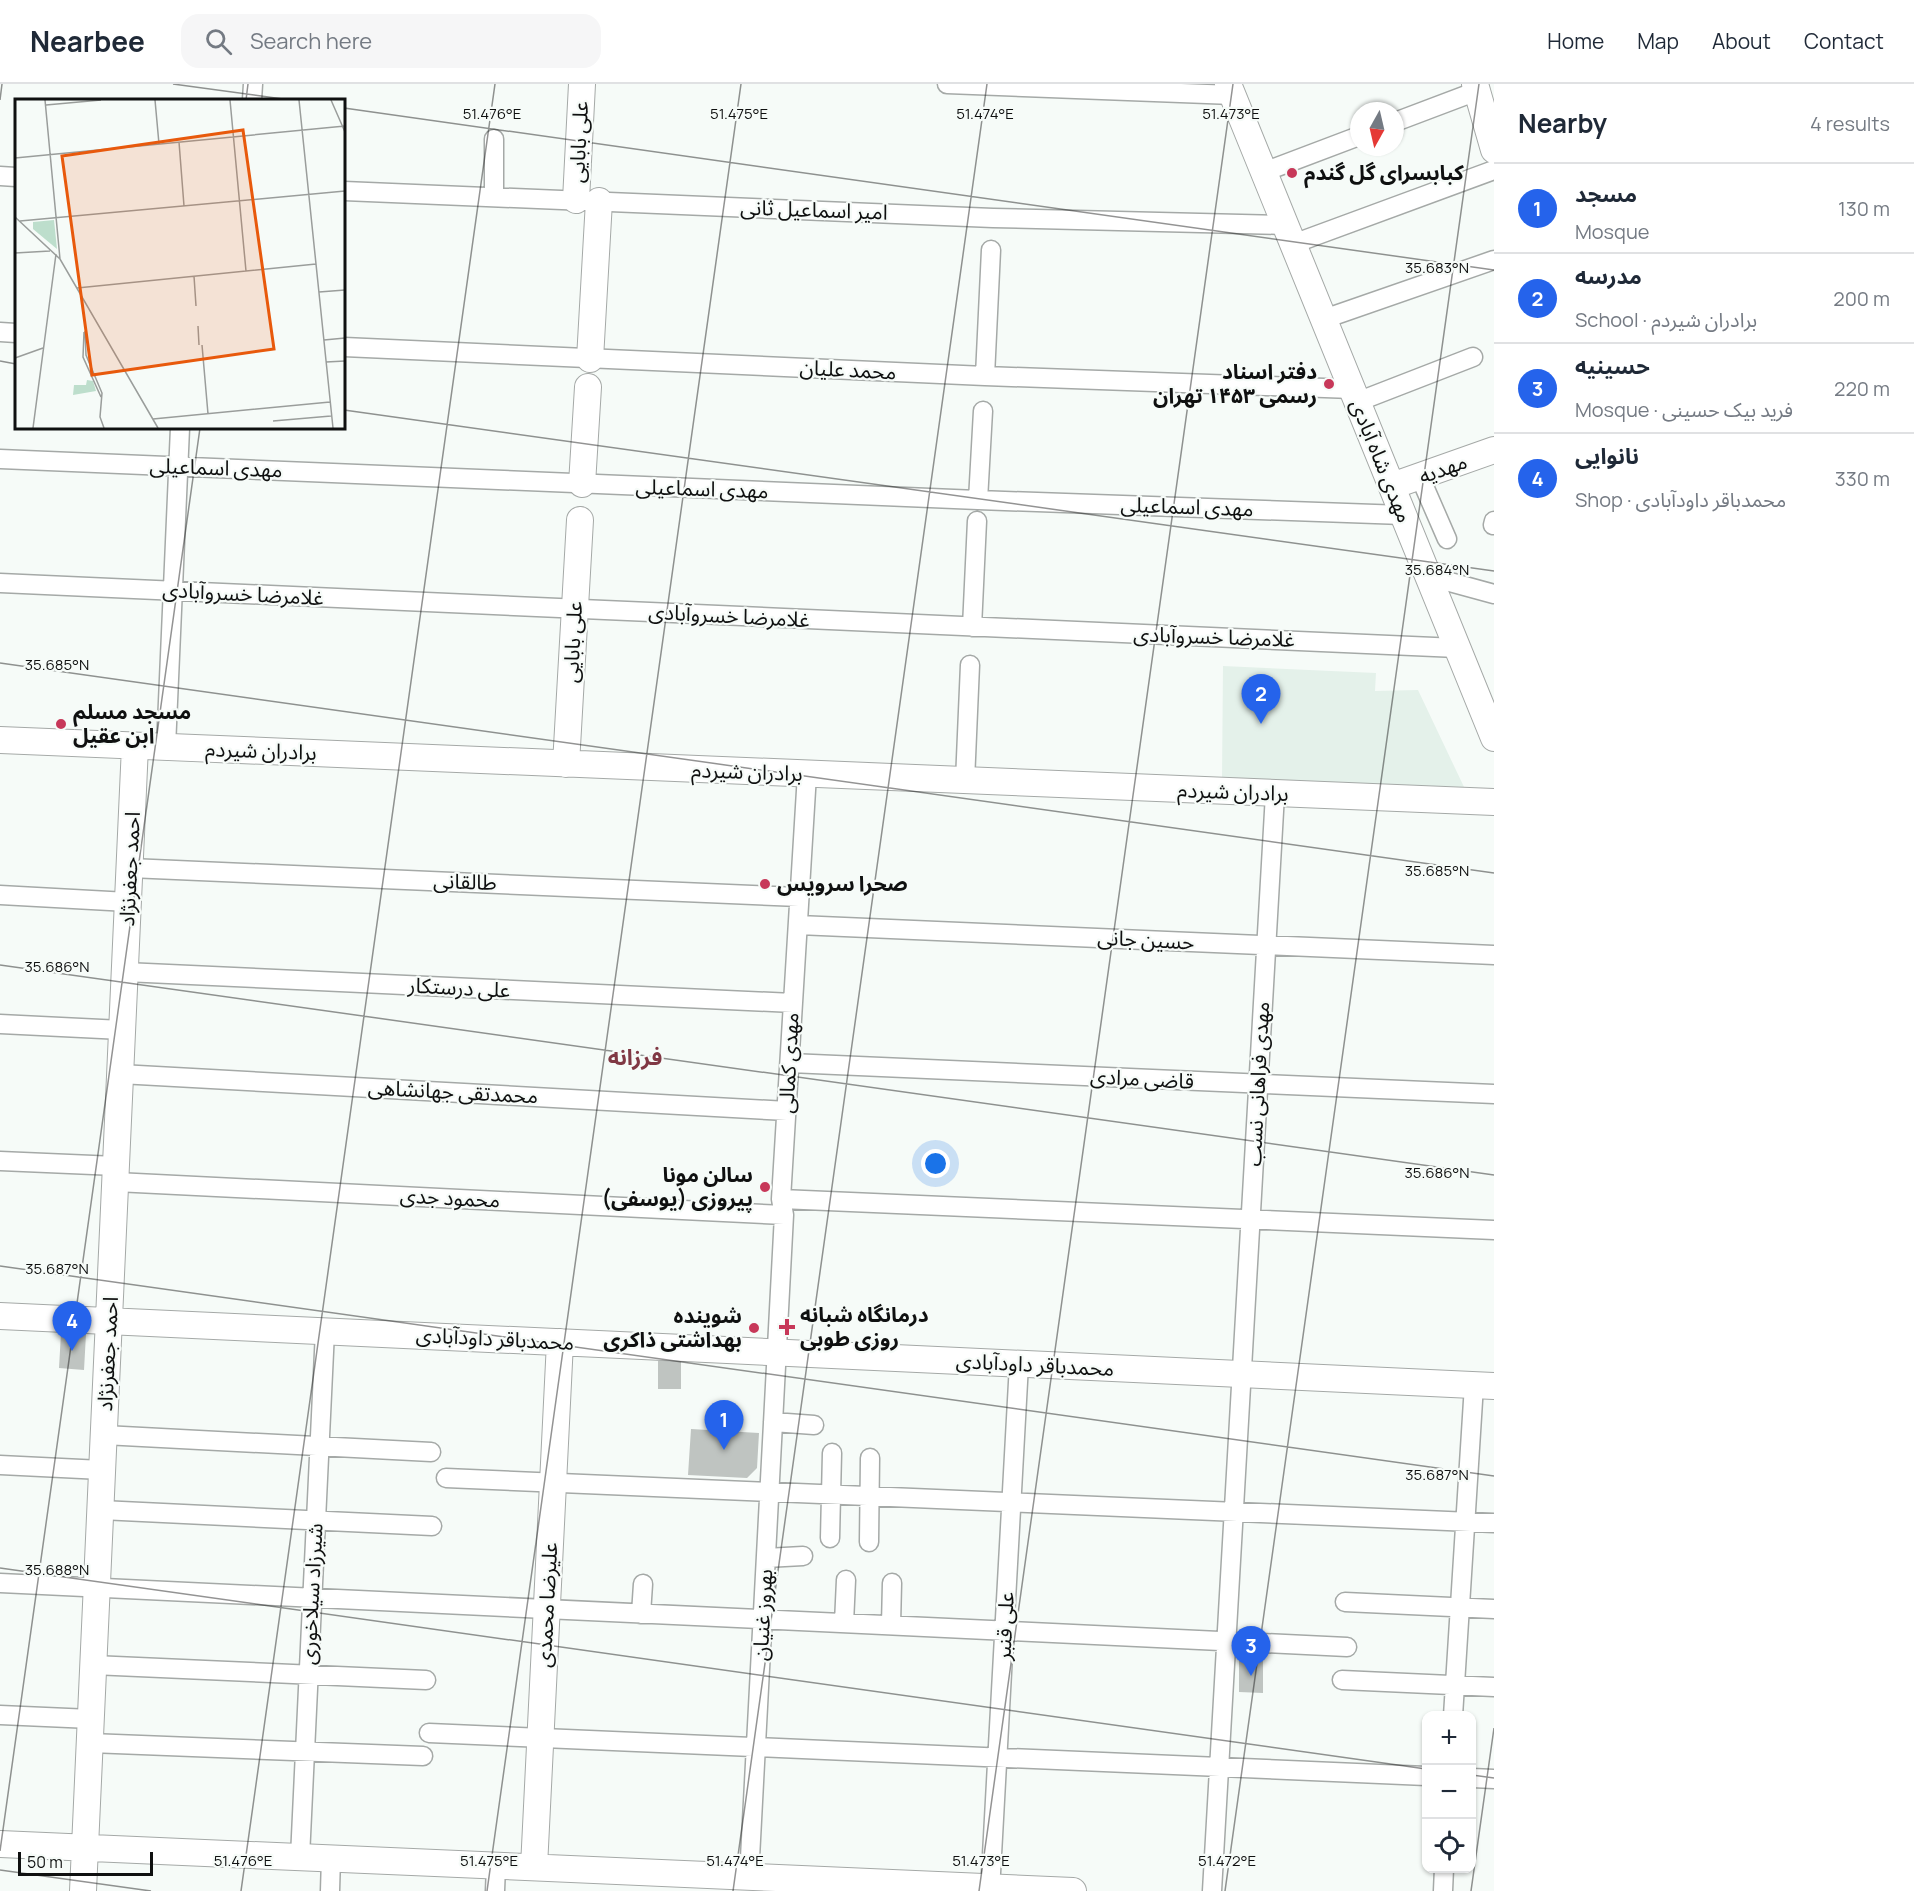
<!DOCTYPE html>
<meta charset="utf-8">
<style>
:root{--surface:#fff;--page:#f6f6f7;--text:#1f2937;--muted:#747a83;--line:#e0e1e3;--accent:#2563eb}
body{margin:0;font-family:Manrope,"Noto Sans Arabic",sans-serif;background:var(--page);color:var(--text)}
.controls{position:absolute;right:18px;bottom:18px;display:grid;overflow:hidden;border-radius:12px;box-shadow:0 2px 4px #0004}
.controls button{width:54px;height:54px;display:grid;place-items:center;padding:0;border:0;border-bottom:2px solid var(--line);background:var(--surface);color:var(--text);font:30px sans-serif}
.compass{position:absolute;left:1350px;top:18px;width:54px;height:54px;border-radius:50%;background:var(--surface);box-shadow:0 2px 4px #0004;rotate:188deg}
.scale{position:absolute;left:18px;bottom:15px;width:135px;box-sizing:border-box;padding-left:6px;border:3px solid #0f1010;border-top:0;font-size:16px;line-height:21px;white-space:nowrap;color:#0f1010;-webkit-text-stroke:4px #f6fbf8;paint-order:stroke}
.you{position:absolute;left:936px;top:1080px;width:21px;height:21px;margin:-15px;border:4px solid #fff;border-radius:50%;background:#1a73e8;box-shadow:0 0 0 9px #1a73e833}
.badge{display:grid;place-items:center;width:39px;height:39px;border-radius:50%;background:var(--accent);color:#fff;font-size:20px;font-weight:700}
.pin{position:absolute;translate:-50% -50px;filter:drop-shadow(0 2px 3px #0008)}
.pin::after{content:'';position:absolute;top:32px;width:21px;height:18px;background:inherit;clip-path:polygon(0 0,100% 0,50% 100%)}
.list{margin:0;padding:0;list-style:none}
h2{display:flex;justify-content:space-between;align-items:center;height:78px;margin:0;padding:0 24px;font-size:26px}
h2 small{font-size:20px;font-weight:400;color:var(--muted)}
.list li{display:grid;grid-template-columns:39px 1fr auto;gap:18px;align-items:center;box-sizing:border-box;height:90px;padding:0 24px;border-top:2px solid var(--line)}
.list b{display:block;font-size:22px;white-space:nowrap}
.list p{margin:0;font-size:20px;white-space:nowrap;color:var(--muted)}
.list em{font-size:20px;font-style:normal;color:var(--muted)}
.icon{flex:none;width:33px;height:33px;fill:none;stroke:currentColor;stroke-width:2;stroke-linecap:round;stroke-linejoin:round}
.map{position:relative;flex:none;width:1494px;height:1807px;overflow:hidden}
header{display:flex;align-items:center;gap:36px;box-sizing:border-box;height:84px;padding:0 30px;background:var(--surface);border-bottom:2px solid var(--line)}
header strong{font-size:28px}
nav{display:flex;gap:33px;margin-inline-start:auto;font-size:21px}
.search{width:420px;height:54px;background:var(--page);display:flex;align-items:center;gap:15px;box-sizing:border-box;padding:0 21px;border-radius:18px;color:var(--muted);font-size:22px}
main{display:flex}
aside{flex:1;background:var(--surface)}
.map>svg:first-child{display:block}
</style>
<header>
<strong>Nearbee</strong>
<div class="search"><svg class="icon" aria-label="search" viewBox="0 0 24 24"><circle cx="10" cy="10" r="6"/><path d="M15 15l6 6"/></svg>Search here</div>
<nav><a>Home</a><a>Map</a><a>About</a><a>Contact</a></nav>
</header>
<main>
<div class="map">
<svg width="1494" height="1807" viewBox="0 0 1494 1807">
<rect width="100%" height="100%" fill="#f6fbf8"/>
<path fill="#e4f1ea" d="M1223,582L1376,589L1375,607L1418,606L1464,703L1222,695Z"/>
<path fill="#bfc4c1" d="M61,1249L86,1250L84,1286L59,1284Z
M658,1277H681V1305H658Z
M691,1345L759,1349L757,1384L747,1394L688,1391Z
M1239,1575H1263V1609L1239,1608Z"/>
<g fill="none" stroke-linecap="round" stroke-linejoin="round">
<g stroke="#a5a9a7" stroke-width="21">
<path id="street" d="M947,0L1233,11
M252,16L253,0
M1395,38L1477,7
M1264,88L1359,52
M0,92L16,93
M344,107L993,134L1286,141
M494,113V55
M1293,160L1494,86
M1324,235L1494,176
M0,248L16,249
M344,263L985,292L1352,305
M985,292L991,166
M1357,318L1473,273
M0,375L978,416L1403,431
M1420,393L1447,455
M978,416L983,327
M1493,441L1494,437
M1428,492L1494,510
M0,499L1457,564
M972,543L977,437
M166,663L180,344
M965,697L970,581
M130,784L799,813
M0,811L128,818
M798,841L1494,871
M125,888L793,919
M0,940L122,946
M790,979L1494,1010
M120,990L787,1027
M0,1077L116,1082
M116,1098L784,1131
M781,1115L1494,1146
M773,1338L814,1341
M104,1351L431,1368
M0,1381L102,1386
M446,1394L1494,1439
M101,1426L432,1442
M830,1454L832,1369
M869,1458L870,1374
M766,1474L803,1472
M0,1499L1347,1563
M1345,1518L1494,1525
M641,1530L643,1500
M844,1539L846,1496
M891,1541L892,1499
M93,1581L426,1596
M1342,1596L1494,1603
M0,1631L91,1635
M1453,1632L1474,1301
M429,1649L1426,1692
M90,1659L423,1672
M1472,1694L1494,1695
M300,1773L325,1247
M749,1793L784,1131L781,1115L807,690
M330,1807L331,1774
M495,1807L496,1782
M990,1807L1019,1280
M1212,1807L1275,710
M1443,1807L1444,1784"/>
</g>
<g stroke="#a5a9a7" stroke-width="28">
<path id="secondary" d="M1228,0L1494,654
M1475,0L1494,66
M576,116L582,0
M590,275L599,117
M582,400L588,303
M1392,402L1494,366
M0,656L1494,718
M566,680L580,436
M0,1232L1494,1302
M0,1760L1073,1807
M534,1783L560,1258
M83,1807L135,662"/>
</g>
<use href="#street" stroke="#fff" stroke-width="18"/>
<use href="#secondary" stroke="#fff" stroke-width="26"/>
</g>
<path fill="none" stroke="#0f1010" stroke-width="1.5" stroke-opacity="0.45" d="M173,0L290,16M0,16L2,0M246,16L248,0M344,24L1494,186M0,277L16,280M344,326L1494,487M0,579L1494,789M0,881L1494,1091M0,1182L1494,1392M0,1484L1426,1685M1472,1691L1494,1694M0,1767L200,344M0,1786L151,1807M241,1807L495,0M487,1807L741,0M733,1807L987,0M979,1807L1233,0M1225,1807L1479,0M1471,1807L1494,1644"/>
<g fill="#c73859" stroke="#f6fbf8" stroke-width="2">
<circle cx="1292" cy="89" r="6"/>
<circle cx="1329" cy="300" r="6"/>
<circle cx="61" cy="640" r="6"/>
<circle cx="765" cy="800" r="6"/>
<circle cx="765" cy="1103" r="6"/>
<path d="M784 1234h6v6h6v6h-6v6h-6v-6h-6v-6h6z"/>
<circle cx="754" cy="1244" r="6"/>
</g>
<g text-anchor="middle" stroke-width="4.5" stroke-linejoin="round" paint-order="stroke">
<g font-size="21" fill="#0f1010" stroke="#f6fbf8">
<text transform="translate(579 58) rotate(-87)" y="7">علی بابایی</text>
<text transform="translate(814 126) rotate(2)" y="7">امیر اسماعیل ثانی</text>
<text transform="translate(848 286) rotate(3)" y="7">محمد علیان</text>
<text transform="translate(1381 377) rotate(68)" y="7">مهدی شاه آبادی</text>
<text transform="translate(216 384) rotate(2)" y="7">مهدی اسماعیلی</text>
<text transform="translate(1443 385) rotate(-20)" y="7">مهدیه</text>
<text transform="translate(702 405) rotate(2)" y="7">مهدی اسماعیلی</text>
<text transform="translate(1187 423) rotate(2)" y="7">مهدی اسماعیلی</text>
<text transform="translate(243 510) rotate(3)" y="7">غلامرضا خسروآبادی</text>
<text transform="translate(729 532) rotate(3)" y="7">غلامرضا خسروآبادی</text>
<text transform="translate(1214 553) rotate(2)" y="7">غلامرضا خسروآبادی</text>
<text transform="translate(573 558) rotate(-87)" y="7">علی بابایی</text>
<text transform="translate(261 667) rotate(2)" y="7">برادران شیردم</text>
<text transform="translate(747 688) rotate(2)" y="7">برادران شیردم</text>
<text transform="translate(1233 708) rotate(2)" y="7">برادران شیردم</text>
<text transform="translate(130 785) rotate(-87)" y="7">احمد جعفرنژاد</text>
<text transform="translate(465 798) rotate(2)" y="7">طالقانی</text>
<text transform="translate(1146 856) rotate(3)" y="7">حسین جانی</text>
<text transform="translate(459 904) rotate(3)" y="7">علی درستکار</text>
<text transform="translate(789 979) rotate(-87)" y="7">مهدی کمالی</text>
<text transform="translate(1142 995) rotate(3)" y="7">قاضی مرادی</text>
<text transform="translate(1258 1000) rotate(-87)" y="7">مهدی فراهانی نسب</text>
<text transform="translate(453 1008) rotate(3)" y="7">محمدتقی جهانشاهی</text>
<text transform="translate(450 1114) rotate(3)" y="7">محمود جدی</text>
<text transform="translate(495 1255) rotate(3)" y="7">محمدباقر داودآبادی</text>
<text transform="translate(108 1270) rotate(-87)" y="7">احمد جعفرنژاد</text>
<text transform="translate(1035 1281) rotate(3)" y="7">محمدباقر داودآبادی</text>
<text transform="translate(312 1510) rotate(-87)" y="7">شیرزاد سیلاخوری</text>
<text transform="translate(547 1521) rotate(-87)" y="7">علیرضا محمدی</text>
<text transform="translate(763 1531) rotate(-87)" y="7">بهروز غنیان</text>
<text transform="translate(1005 1542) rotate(-87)" y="7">علی قنبر</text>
</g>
<g font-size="21" font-weight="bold" fill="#0f1010" stroke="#f6fbf8" text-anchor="start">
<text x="1304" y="96">کبابسرای گل گندم</text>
<text x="1317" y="295" text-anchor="end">دفتر اسناد<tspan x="1317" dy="24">رسمی ۱۴۵۳ تهران</tspan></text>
<text x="73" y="635">مسجد مسلم<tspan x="73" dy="24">ابن عقیل</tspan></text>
<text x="777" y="807">صحرا سرویس</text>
<text x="753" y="1098" text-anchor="end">سالن مونا<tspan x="753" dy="24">پیروزی (یوسفی)</tspan></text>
<text x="800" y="1238">درمانگاه شبانه<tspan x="800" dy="24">روزی طوبی</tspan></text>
<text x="742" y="1239" text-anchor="end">شوینده<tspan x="742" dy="24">بهداشتی ذاکری</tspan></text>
</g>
<g font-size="22" font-weight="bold" fill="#803844" stroke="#f6fbf8">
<text x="635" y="981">فرزانه</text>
</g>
</g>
<g transform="translate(15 15)">
<rect width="330" height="330" fill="#f6fbf8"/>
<path d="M39,121L42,150L18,130V123ZM72,281L78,282L81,292L58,296L59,286H71Z" fill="#bddecc"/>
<path fill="none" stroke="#9a9d9b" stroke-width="1.5" d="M30,1L45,160M140,1L144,45M215,1L231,172M284,1L318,329M316,1L330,33M31,6L86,1M164,43L169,107M0,59L330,27M0,118L45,160L143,329M5,122L330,92M0,154L35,152M179,177L181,207M62,189L301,165M304,193L330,191M183,227L184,246M70,232L71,256L87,294L85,318L89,329M69,233L68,258L86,298M309,241L330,239M187,246L193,315M0,259L28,249M311,263L330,262M138,320L315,303M258,322L316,317M18,329L41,155"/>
<path fill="#e8590c" fill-opacity="0.15" stroke="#e8590c" stroke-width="3" d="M228,31L259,250L77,276L47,57Z"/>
<rect width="330" height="330" fill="none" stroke="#0f1010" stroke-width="3"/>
</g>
<g font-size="15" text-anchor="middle" fill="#0f1010" stroke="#f6fbf8" stroke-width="4.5" stroke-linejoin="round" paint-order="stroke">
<text x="492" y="35">51.476°E</text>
<text x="739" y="35">51.475°E</text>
<text x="985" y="35">51.474°E</text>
<text x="1231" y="35">51.473°E</text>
<text x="1437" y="189">35.683°N</text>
<text x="1437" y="491">35.684°N</text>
<text x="57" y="586">35.685°N</text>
<text x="1437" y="792">35.685°N</text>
<text x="57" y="888">35.686°N</text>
<text x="1437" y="1094">35.686°N</text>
<text x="57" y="1190">35.687°N</text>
<text x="1437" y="1396">35.687°N</text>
<text x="57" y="1491">35.688°N</text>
<text x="243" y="1782">51.476°E</text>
<text x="489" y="1782">51.475°E</text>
<text x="735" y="1782">51.474°E</text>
<text x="981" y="1782">51.473°E</text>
<text x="1227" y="1782">51.472°E</text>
</g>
</svg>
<div class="controls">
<button>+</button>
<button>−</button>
<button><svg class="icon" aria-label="locate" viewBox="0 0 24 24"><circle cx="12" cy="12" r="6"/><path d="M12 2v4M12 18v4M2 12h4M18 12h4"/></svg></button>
</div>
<svg class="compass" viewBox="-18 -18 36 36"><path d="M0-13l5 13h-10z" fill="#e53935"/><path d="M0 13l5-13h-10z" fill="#747a83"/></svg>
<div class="scale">50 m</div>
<div class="you"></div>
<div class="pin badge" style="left:724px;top:1366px">1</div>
<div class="pin badge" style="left:1261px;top:640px">2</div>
<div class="pin badge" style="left:1251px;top:1592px">3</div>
<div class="pin badge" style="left:72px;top:1267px">4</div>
</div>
<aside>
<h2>Nearby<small>4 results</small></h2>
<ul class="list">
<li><span class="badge">1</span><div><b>مسجد</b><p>Mosque</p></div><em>130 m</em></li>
<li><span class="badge">2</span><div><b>مدرسه</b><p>School · برادران شیردم</p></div><em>200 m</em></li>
<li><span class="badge">3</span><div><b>حسینیه</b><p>Mosque · فرید بیک حسینی</p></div><em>220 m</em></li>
<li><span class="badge">4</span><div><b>نانوایی</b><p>Shop · محمدباقر داودآبادی</p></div><em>330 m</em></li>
</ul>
</aside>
</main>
